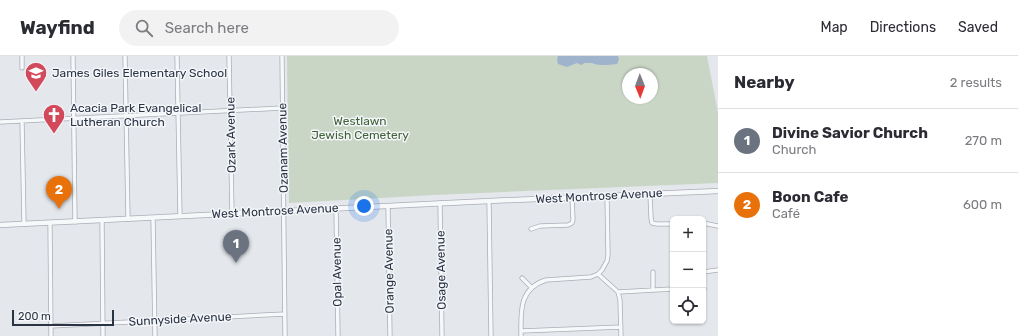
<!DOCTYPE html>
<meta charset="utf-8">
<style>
:root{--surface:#fff;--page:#f2f2f3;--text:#2b2b33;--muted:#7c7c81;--line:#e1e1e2;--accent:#2563eb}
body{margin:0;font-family:Rubik,sans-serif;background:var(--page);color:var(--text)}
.controls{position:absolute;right:12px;bottom:12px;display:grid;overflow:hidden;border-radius:6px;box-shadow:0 1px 3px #0004}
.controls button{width:36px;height:36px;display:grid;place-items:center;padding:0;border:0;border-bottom:1px solid var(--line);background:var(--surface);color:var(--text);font:20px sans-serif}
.compass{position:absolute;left:622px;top:12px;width:36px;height:36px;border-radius:50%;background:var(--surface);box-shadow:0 1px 3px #0004;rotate:179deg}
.scale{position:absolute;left:12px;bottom:10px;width:102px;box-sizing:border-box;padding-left:4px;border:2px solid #2b3445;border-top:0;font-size:11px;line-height:14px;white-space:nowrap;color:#2b3445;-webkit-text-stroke:3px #f4f6f9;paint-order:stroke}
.you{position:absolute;left:364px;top:150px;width:14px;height:14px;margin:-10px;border:3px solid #fff;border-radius:50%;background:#1a73e8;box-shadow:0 0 0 6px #1a73e833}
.badge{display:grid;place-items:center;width:26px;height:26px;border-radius:50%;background:var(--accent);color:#fff;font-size:13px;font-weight:700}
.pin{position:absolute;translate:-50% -33px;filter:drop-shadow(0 1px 2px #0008)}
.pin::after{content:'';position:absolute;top:21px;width:14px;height:12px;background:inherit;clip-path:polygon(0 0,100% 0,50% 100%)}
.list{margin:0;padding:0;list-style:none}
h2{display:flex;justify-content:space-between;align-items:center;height:52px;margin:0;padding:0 16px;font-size:17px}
h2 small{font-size:13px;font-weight:400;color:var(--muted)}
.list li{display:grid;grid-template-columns:26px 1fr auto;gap:12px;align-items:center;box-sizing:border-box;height:64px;padding:0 16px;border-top:1px solid var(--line)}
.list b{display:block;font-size:15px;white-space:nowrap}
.list p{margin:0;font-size:13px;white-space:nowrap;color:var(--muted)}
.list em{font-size:13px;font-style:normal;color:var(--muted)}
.icon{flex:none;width:22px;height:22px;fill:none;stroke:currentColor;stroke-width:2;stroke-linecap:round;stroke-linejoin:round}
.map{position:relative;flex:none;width:718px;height:280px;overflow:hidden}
header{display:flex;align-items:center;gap:24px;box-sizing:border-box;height:56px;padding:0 20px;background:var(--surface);border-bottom:1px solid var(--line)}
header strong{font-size:19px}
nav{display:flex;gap:22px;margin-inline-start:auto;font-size:14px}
.search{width:280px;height:36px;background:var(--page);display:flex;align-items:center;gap:10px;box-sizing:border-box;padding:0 14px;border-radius:22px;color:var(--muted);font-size:15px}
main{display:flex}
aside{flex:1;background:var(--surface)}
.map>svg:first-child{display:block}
</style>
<header>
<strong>Wayfind</strong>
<div class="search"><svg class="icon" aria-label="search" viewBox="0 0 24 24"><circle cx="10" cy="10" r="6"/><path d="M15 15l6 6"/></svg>Search here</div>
<nav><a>Map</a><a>Directions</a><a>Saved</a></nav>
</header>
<main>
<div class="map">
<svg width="718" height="280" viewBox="0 0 718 280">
<rect width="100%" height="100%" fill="#e4e7ec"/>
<path fill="#c9d6c5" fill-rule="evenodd" d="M287,0H707L718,57V127L434,139L289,147ZM628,18H652V42H628Z"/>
<path fill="#9fb4cc" d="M558,0H618L619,3L617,8C610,9 597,10 592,7H585L581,9L577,7L567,11L558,8L557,3Z"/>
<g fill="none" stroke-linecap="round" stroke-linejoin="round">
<g stroke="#a9aeb7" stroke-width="5">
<path id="minor" d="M22,0V12
M73,0L75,166
M125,0L128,163
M177,0L180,160
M229,0L232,157
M282,0L285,280
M22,65L24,168
M0,66L282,52
M650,138L651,162L652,167L657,168H673
M489,145L491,280
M440,147L442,280
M388,150L390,280
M336,152L338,280
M153,162L155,280
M102,164L103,280
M50,167L51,280
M703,167L718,170
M531,173L540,170L568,169L572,167L573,164L572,141
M653,216V234
M703,216L718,214
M598,218L618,236L620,244L621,280
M522,222L532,232
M703,231L704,233
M618,236L673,233
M51,270L285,258
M521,275L621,271
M521,280C521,257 518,233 546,224L591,221L598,218L602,214L607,205L608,199L607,140"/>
</g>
<g stroke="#a9aeb7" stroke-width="6">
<path id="tertiary" d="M0,169L489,145L718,135"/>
</g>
<use href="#minor" stroke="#f7f8fa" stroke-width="3.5"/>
<use href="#tertiary" stroke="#f7f8fa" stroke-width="4.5"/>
</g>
<defs>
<g id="school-pin" transform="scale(1.15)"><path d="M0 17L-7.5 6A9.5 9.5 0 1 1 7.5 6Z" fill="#d1495b" stroke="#f4f6f9"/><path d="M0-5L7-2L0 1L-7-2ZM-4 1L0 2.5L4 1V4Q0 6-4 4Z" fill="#fff"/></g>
<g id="church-pin" transform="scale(1.15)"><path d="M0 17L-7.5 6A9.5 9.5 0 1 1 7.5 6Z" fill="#d1495b" stroke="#f4f6f9"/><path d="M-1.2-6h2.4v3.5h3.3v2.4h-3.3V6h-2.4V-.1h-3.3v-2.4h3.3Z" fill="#fff"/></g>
</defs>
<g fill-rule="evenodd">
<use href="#school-pin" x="36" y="17"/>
<use href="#church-pin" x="54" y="59"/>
</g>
<g text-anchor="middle" stroke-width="3" stroke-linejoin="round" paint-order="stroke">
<g font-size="12" fill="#2b3445" stroke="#f4f6f9" text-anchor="start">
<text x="52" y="21">James Giles Elementary School</text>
<text x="70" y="56">Acacia Park Evangelical<tspan x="70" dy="14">Lutheran Church</tspan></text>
</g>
<g font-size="12" fill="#3f6138" stroke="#f4f6f9">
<text x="360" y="69">Westlawn<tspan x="360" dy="14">Jewish Cemetery</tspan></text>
</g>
<g font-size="12" fill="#2b3445" stroke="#f4f6f9">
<text transform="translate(231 79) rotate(-91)" y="4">Ozark Avenue</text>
<text transform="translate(283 92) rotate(-91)" y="4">Ozanam Avenue</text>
<text transform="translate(599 140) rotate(-3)" y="4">West Montrose Avenue</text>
<text transform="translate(275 155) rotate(-3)" y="4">West Montrose Avenue</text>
<text transform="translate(441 214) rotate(-91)" y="4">Osage Avenue</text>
<text transform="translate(389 215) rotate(-91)" y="4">Orange Avenue</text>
<text transform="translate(337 216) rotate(-91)" y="4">Opal Avenue</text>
<text transform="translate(180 263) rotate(-3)" y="4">Sunnyside Avenue</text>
</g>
</g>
</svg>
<div class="controls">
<button>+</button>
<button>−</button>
<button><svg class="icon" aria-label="locate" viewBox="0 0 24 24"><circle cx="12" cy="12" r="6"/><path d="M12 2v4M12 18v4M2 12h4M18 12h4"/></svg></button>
</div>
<svg class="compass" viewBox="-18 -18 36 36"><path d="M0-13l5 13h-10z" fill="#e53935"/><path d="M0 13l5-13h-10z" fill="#7c7c81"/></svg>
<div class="scale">200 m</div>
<div class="you"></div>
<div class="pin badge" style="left:236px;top:207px;background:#6b7280">1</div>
<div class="pin badge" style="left:59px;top:153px;background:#e8710a">2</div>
</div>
<aside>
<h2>Nearby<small>2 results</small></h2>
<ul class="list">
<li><span class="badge" style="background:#6b7280">1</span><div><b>Divine Savior Church</b><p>Church</p></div><em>270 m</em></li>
<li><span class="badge" style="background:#e8710a">2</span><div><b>Boon Cafe</b><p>Café</p></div><em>600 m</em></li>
</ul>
</aside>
</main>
